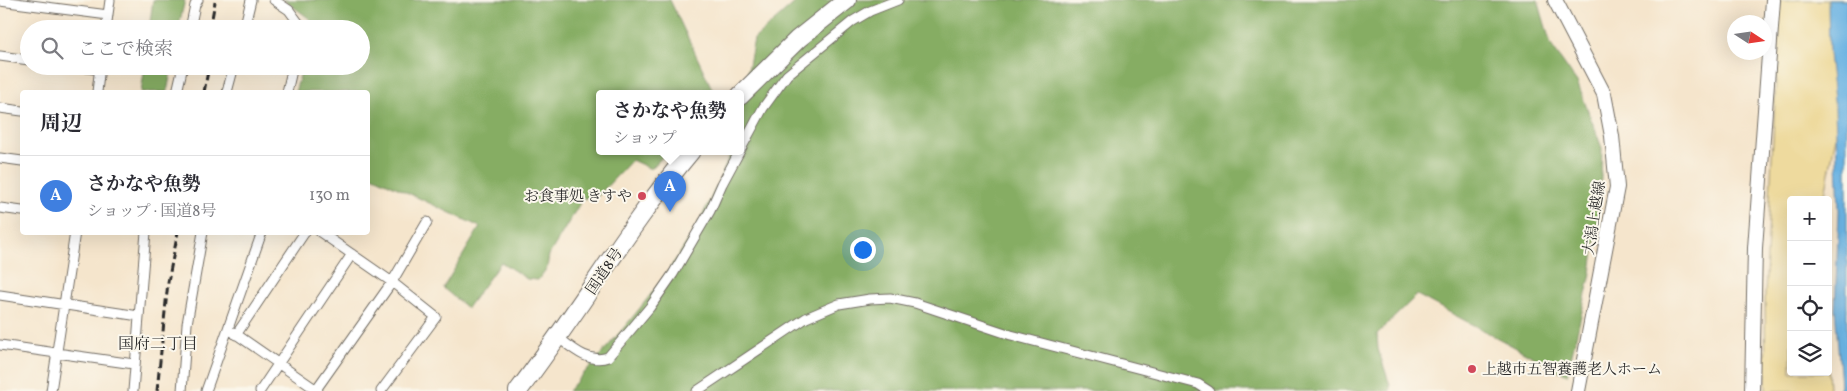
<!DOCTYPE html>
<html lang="ja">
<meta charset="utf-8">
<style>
:root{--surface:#fff;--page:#f2f2f3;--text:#2b2b33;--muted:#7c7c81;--line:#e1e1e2;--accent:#0b8043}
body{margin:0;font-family:Vollkorn,"Noto Serif JP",serif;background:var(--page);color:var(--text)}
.controls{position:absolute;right:15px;bottom:15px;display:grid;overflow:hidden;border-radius:5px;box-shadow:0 5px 20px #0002}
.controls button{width:45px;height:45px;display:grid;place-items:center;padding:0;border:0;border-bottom:1px solid var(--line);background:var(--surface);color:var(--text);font:25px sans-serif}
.compass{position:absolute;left:1727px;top:15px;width:45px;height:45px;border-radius:50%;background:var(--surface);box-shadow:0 5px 20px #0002;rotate:102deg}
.you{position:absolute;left:862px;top:249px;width:18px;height:18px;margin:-12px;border:4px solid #fff;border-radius:50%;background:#1a73e8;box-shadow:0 0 0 8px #1a73e833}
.badge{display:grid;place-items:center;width:32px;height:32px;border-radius:50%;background:var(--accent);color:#fff;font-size:16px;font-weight:700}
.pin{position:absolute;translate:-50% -41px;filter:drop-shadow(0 1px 2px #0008)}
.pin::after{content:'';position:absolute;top:26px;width:18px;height:15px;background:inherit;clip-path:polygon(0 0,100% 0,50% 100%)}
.popup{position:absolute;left:596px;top:90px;width:148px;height:65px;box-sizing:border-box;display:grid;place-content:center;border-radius:5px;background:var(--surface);filter:drop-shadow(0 1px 4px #0005);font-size:16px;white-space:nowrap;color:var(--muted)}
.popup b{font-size:19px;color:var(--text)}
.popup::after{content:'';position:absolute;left:50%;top:100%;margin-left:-10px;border:10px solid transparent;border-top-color:var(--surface)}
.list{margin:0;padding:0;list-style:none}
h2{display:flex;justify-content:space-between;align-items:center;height:65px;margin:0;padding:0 20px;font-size:21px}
h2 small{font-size:16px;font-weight:400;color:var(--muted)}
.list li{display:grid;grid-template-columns:32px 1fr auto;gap:15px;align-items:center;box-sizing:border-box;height:80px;padding:0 20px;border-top:1px solid var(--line)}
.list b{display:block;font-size:19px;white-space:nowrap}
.list p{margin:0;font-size:16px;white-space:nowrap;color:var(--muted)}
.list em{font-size:16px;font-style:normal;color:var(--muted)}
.icon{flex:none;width:28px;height:28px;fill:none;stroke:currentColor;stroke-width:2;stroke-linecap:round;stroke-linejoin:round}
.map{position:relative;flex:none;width:1847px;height:391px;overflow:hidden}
.search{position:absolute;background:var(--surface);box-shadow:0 5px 20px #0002;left:20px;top:20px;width:350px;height:55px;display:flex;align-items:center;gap:12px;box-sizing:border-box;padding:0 18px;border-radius:28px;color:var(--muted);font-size:19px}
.panel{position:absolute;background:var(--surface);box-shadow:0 5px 20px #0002;left:20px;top:90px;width:350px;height:145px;border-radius:5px}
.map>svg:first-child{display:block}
</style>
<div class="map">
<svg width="1847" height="391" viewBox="0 0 1847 391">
<rect width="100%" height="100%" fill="#fbf7ec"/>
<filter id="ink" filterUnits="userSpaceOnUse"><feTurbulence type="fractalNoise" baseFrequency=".02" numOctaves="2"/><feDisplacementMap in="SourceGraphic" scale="10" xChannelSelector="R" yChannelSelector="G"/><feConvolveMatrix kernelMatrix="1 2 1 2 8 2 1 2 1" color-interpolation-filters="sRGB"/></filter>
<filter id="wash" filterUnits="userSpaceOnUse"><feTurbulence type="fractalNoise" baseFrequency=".0096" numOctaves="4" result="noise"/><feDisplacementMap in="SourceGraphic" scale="20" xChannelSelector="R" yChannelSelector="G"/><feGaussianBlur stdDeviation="1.12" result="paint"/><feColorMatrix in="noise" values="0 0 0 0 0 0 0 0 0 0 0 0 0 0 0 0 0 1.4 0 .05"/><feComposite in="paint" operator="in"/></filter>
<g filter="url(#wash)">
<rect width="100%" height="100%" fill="#f5e5cc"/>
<path fill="#86ad63" stroke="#586c47" d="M153,0H185L178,29H149Z
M284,0H670L714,93H600V151H668L651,169L632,160L596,198H583L549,255L547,268L538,280L527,279L501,262L467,308L443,288L480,227L368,174V92H295L303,66H361V29H313L310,19Z
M798,0H1538L1551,45L1577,82L1602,148L1600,206L1591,273L1567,375L1417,295L1377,334L1378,349L1390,385V391H568C624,329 681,266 715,189C720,177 727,164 731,151H740V111L754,39Z
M145,66H172L167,92H141Z"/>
<path fill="#eeda9e" stroke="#8c8264" d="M1780,0H1844L1842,103L1824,200H1791V372H1828V367L1829,391H1766L1765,296Z"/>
<path fill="#6bb2e2" stroke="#4b6e86" d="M1828,0H1847V391H1839L1841,385L1835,309L1839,211L1835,109L1829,53Z"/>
</g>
<g filter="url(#ink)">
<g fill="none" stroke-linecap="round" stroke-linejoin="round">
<g stroke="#726c63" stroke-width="11">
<path id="street" d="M274,0L289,10L303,29
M0,1L108,15
M106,29L110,0
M190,29L195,5L198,0
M244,29L251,0
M0,56L29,60
M75,66L100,70
M97,92L100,66
M177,92L183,66
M227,92L234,66
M287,92L293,66
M0,108L22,111
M0,158L22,161
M0,208L22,211
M320,232L392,282L436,317L381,391
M0,295L139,316
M233,332L318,391
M236,335L305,232
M559,338C573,349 590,364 608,357L650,307L673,274L710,211L722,184L763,108L787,75L853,21L870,11L898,0
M0,345L134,364
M51,391L75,232
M133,391L146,232
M182,391L187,324L203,232
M206,391L262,232
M260,391L352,254
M315,391L392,282L427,222
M697,391L806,318L839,304L870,299L890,298L915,303L1011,335L1198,384L1209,391"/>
</g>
<g stroke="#726c63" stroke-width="16">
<path id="secondary" d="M1555,0L1604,94L1612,136L1617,187L1578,391
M1752,391L1755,248L1773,0"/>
</g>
<g stroke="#726c63" stroke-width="20">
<path id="highway" d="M740,96L798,39L847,0
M518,391C578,313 628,226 691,151"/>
</g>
<use href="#street" stroke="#fff" stroke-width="9"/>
<use href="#secondary" stroke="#fff" stroke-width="14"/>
<use href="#highway" stroke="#fff" stroke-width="18"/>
<path stroke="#2b2b2b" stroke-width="3" stroke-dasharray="8 4" stroke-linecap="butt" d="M210,29L215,2
M204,92L209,66
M157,391L168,282L178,232"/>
</g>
</g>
<g fill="#d1495b" stroke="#fbf7ec" stroke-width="2">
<circle cx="642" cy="196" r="5"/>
<circle cx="1472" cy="369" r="5"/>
</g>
<g text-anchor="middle" stroke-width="4" stroke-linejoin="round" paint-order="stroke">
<g font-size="15" fill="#2b2b2b" stroke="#fbf7ec" text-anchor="end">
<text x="632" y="201">お食事処 きすや</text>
<text x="1482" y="374" text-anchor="start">上越市五智養護老人ホーム</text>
</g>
<g font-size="15" fill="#2b2b2b" stroke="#fbf7ec">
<text transform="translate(1594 218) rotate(-81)" y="5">大潟上越線</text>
<text transform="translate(604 271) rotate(-56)" y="5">国道8号</text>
</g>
<g font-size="16" fill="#2b2b2b" stroke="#fbf7ec">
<text x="158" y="349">国府二丁目</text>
</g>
</g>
</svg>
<div class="controls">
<button>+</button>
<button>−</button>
<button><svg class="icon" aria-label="locate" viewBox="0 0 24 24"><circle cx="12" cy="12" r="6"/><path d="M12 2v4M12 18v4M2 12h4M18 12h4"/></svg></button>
<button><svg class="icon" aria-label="layers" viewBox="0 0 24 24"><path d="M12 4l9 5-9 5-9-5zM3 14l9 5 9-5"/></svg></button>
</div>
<svg class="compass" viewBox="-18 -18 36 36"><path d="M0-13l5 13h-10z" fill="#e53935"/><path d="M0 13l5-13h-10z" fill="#7c7c81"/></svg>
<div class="you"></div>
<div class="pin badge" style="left:670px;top:212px;background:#3f7fe0">A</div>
<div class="popup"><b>さかなや魚勢</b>ショップ</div>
<div class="search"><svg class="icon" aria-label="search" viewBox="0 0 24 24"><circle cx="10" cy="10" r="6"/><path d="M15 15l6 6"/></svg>ここで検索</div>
<section class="panel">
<h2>周辺<small></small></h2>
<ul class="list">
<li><span class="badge" style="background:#3f7fe0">A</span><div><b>さかなや魚勢</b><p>ショップ · 国道8号</p></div><em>130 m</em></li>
</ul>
</section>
</div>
